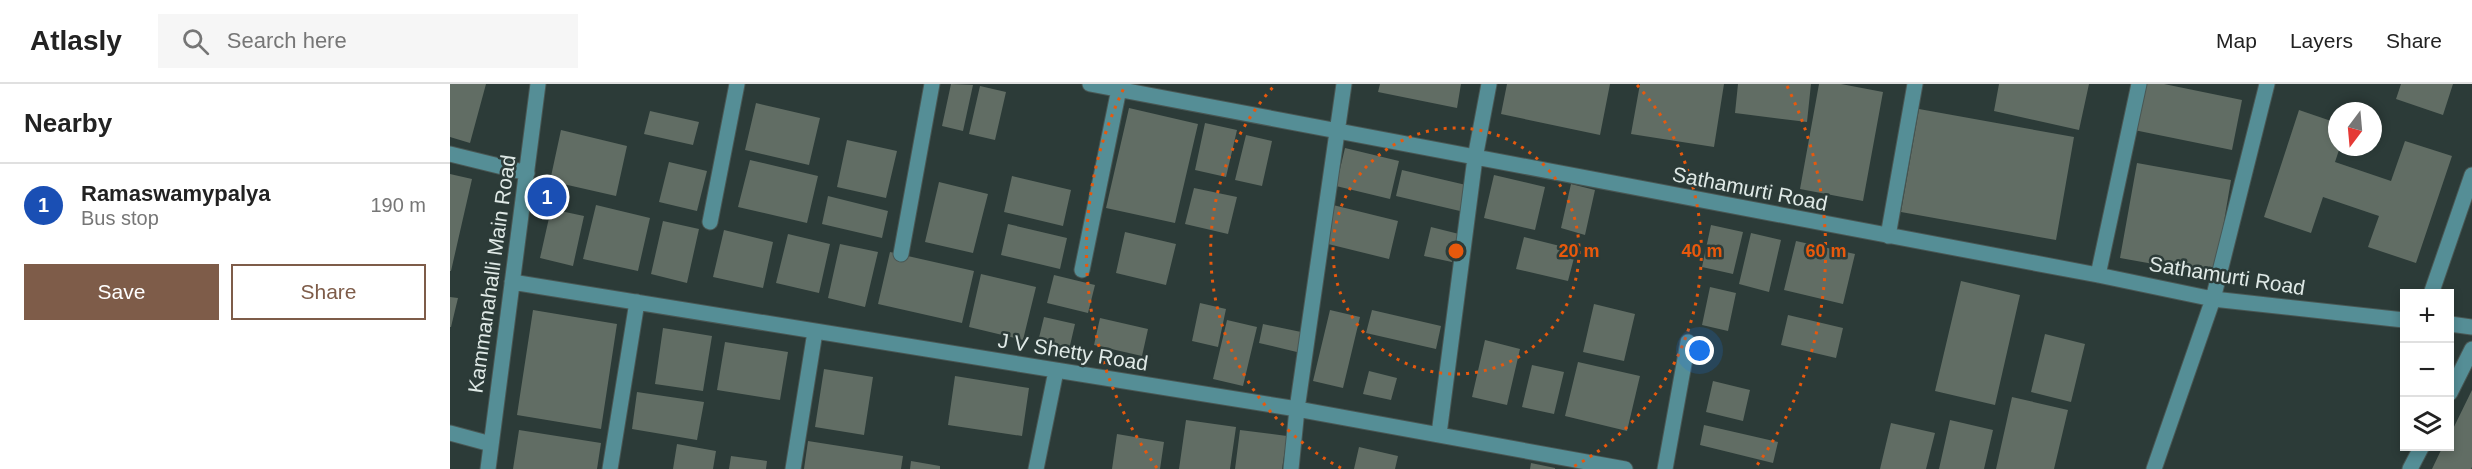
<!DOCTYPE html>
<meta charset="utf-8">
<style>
:root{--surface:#fff;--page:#f6f6f6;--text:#222;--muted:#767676;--line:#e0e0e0;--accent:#7e5c49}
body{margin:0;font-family:Helvetica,sans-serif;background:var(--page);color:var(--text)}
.controls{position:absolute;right:18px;bottom:18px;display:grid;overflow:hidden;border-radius:0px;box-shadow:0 3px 9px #0003}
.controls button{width:54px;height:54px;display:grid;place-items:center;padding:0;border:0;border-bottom:2px solid var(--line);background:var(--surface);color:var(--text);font:30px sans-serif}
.compass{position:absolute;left:1878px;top:18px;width:54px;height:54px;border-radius:50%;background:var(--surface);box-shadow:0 3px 9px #0003;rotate:196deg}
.you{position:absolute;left:1250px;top:267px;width:21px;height:21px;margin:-15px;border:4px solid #fff;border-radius:50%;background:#1a73e8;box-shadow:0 0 0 9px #1a73e833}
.badge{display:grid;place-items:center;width:39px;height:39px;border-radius:50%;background:var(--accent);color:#fff;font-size:20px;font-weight:700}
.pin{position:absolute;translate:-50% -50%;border:3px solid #fff;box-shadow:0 2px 6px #0006}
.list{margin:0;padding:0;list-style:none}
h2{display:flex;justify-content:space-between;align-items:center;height:78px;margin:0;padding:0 24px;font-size:26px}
h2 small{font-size:20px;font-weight:400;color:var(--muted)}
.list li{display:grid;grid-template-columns:39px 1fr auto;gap:18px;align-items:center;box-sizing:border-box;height:84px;padding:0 24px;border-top:2px solid var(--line)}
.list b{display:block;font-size:22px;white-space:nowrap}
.list p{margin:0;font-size:20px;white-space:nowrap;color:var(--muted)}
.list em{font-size:20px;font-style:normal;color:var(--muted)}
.actions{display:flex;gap:12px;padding:18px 24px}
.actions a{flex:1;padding:14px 0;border:2px solid var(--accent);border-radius:0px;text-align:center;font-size:21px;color:var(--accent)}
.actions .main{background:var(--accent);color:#fff}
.icon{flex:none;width:33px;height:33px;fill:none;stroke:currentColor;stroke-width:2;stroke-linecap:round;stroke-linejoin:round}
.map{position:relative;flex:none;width:2022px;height:385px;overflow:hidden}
header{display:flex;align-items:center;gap:36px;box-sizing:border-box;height:84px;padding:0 30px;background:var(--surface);border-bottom:2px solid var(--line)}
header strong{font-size:28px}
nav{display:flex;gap:33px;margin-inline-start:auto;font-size:21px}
.search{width:420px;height:54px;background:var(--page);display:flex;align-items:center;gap:15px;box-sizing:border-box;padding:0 21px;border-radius:0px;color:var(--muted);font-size:22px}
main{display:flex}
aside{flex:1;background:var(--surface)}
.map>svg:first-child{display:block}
</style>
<header>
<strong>Atlasly</strong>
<div class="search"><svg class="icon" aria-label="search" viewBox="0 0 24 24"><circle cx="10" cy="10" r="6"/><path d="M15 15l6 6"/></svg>Search here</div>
<nav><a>Map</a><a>Layers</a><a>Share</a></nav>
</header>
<main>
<aside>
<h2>Nearby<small></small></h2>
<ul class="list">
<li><span class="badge" style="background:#1a4fb4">1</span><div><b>Ramaswamypalya</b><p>Bus stop</p></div><em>190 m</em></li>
</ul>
<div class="actions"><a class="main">Save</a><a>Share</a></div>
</aside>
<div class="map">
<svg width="2022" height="385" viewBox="0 0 2022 385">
<rect width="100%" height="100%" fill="#2c3b38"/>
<path fill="#616d64" d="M0,0H36L20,59L0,53Z
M501,0L523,1L513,47L492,42Z
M930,0H1011L1007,24L928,8Z
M1057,0H1160L1150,51L1051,30Z
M1190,0H1274L1264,63L1181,50Z
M1288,0H1361L1357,38L1285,29Z
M1369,0H1391L1433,8L1413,117L1350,105Z
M1549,0H1639L1629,46L1544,27Z
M1693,0H1714L1792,16L1782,66L1684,46Z
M1951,0H2003L1993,31L1946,15Z
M530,2L556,8L545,56L519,50Z
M306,19L370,34L359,81L295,66Z
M679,24L748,40L725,139L656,124Z
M1469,25L1624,53L1606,156L1451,128Z
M1849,26L1887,39V63H1890L1885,78L1941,97L1955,57L2002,72L1966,179L1918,163L1929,132L1873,113L1861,149L1814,133Z
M200,27L249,38L243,61L194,50Z
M755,39L787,46L776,93L745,86Z
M111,46L177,62L166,112L100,97Z
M796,51L822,57L812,102L785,96Z
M397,56L447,67L436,114L387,103Z
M895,64L949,77L940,115L886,102Z
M300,76L368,92L357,139L288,123Z
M219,78L257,87L247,127L209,118Z
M1687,79L1781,96L1765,191L1670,174Z
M952,86L1016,101L1010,127L946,112Z
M0,90L22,95L1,187H0Z
M1044,91L1095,103L1085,146L1034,134Z
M562,92L621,106L613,142L554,128Z
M489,98L538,110L523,169L475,158Z
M1121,100L1145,106L1135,151L1111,144Z
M744,104L787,113L778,150L735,140Z
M378,112L438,127L432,154L372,140Z
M146,121L200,134L188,187L133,175Z
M883,121L948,137L939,175L874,159Z
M101,125L134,132L123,182L90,174Z
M213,137L249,145L237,199L201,190Z
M558,140L617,154L610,185L551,171Z
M1261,141L1293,148L1283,190L1252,183Z
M981,143L1009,150L1002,178L974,172Z
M274,146L323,158L313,204L263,193Z
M675,148L726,160L716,201L666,189Z
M1301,149L1331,156L1319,208L1289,200Z
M338,150L380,160L369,209L326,199Z
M1074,153L1126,166L1118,197L1066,185Z
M1346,157L1405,170L1393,220L1334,206Z
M390,160L428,168L415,223L378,214Z
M440,168L524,187L512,239L428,220Z
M531,190L586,203L573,256L519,243Z
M604,191L645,201L638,229L597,219Z
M1511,197L1570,211L1545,321L1485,307Z
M1260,203L1286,209L1278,247L1252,241Z
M0,213L8,214L1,243H0Z
M750,219L776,225L768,263L742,257Z
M1144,220L1185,230L1174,277L1133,268Z
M83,226L167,240L151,345L67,331Z
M880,226L910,233L893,304L863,297Z
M922,226L991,242L986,265L916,249Z
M1338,231L1393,244L1386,274L1331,261Z
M594,233L625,240L618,270L587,262Z
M650,234L698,245L692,272L644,261Z
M777,236L807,243L793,302L763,295Z
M813,240L856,249L851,269L809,259Z
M213,244L262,252L253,307L205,300Z
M1595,250L1635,260L1621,318L1581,308Z
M1035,256L1070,265L1057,321L1022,313Z
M275,258L338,268L330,316L267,306Z
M1128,278L1190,292L1177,347L1115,332Z
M1082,281L1114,288L1104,330L1072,323Z
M374,285L423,293L414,351L365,343Z
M919,287L947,294L941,316L913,310Z
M505,292L579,304L572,352L498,341Z
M1263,297L1300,306L1293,337L1256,328Z
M2022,306V383L2021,385H1982L1993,362H2000V351Z
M187,308L254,318L247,356L182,345Z
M1562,313L1618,326L1604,385H1546Z
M736,336L786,343L780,385H729Z
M1500,336L1543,346L1534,385H1489Z
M1441,339L1485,349L1476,385H1430Z
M1254,341L1328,358L1323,379L1250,361Z
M69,346L151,359L147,385H63Z
M790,346L837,352L832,385H785Z
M667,350L714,358L710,385H662Z
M358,357L453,372L451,385H354Z
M227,360L266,367L263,385H223Z
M909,363L948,372L945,385H904Z
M281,372L317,377L316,385H279Z
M461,377L490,382V385H460Z
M1081,379L1105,384V385H1080Z"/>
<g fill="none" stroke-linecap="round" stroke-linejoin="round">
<g stroke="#495754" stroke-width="17">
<path id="minor" d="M640,0L1648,191L1763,215L1954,236
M0,70L77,89
M260,138L287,0
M1438,152L1465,0
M451,170L482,0
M632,186L670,0
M1648,191L1689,0
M62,198L847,325L1175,385
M1981,210L2022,91
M2000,240L2022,243
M2000,309L2022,265
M0,349L41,360
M989,350L1025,74L1039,0
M38,385L88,0
M160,385L187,218
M343,385L365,248
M586,385L606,287
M841,385L847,325L894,0
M1215,385L1238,258
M1704,385L1763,215L1817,0
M1960,385L1972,362"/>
</g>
<use href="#minor" stroke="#558e96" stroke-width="15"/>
</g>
<g fill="none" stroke="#e8590c" stroke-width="3" stroke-dasharray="3 6">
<circle cx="1006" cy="167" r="123"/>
<path d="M891 384A246 246 0 0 1 825 1M1187 1A246 246 0 0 1 1121 384"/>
<path d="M707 384A370 370 0 0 1 675 2M1337 2A370 370 0 0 1 1305 384"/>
</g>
<g text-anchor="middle" stroke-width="5" stroke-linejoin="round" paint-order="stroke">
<g font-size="21" fill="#dfe9e6" stroke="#2c3b38">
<text transform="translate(1300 105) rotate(11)" y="7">Sathamurti Road</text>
<text transform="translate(42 190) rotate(-82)" y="7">Kammanahalli Main Road</text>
<text transform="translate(1777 192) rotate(9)" y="7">Sathamurti Road</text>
<text transform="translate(623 268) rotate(9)" y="7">J V Shetty Road</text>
</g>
</g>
<circle cx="1006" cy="167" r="9" fill="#e8590c" stroke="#2c3b38" stroke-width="3"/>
<g font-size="18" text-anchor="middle" font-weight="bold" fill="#e8590c" stroke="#2c3b38" stroke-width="5" stroke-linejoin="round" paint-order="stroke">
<text x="1129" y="173">20 m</text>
<text x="1252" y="173">40 m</text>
<text x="1376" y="173">60 m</text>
</g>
</svg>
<div class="controls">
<button>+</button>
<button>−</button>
<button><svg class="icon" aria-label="layers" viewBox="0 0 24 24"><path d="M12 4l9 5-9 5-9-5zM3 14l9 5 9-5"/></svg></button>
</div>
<svg class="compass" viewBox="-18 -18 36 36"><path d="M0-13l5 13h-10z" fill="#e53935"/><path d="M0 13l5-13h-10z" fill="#767676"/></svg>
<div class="you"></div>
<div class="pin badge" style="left:97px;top:113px;background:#1a4fb4">1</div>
</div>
</main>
